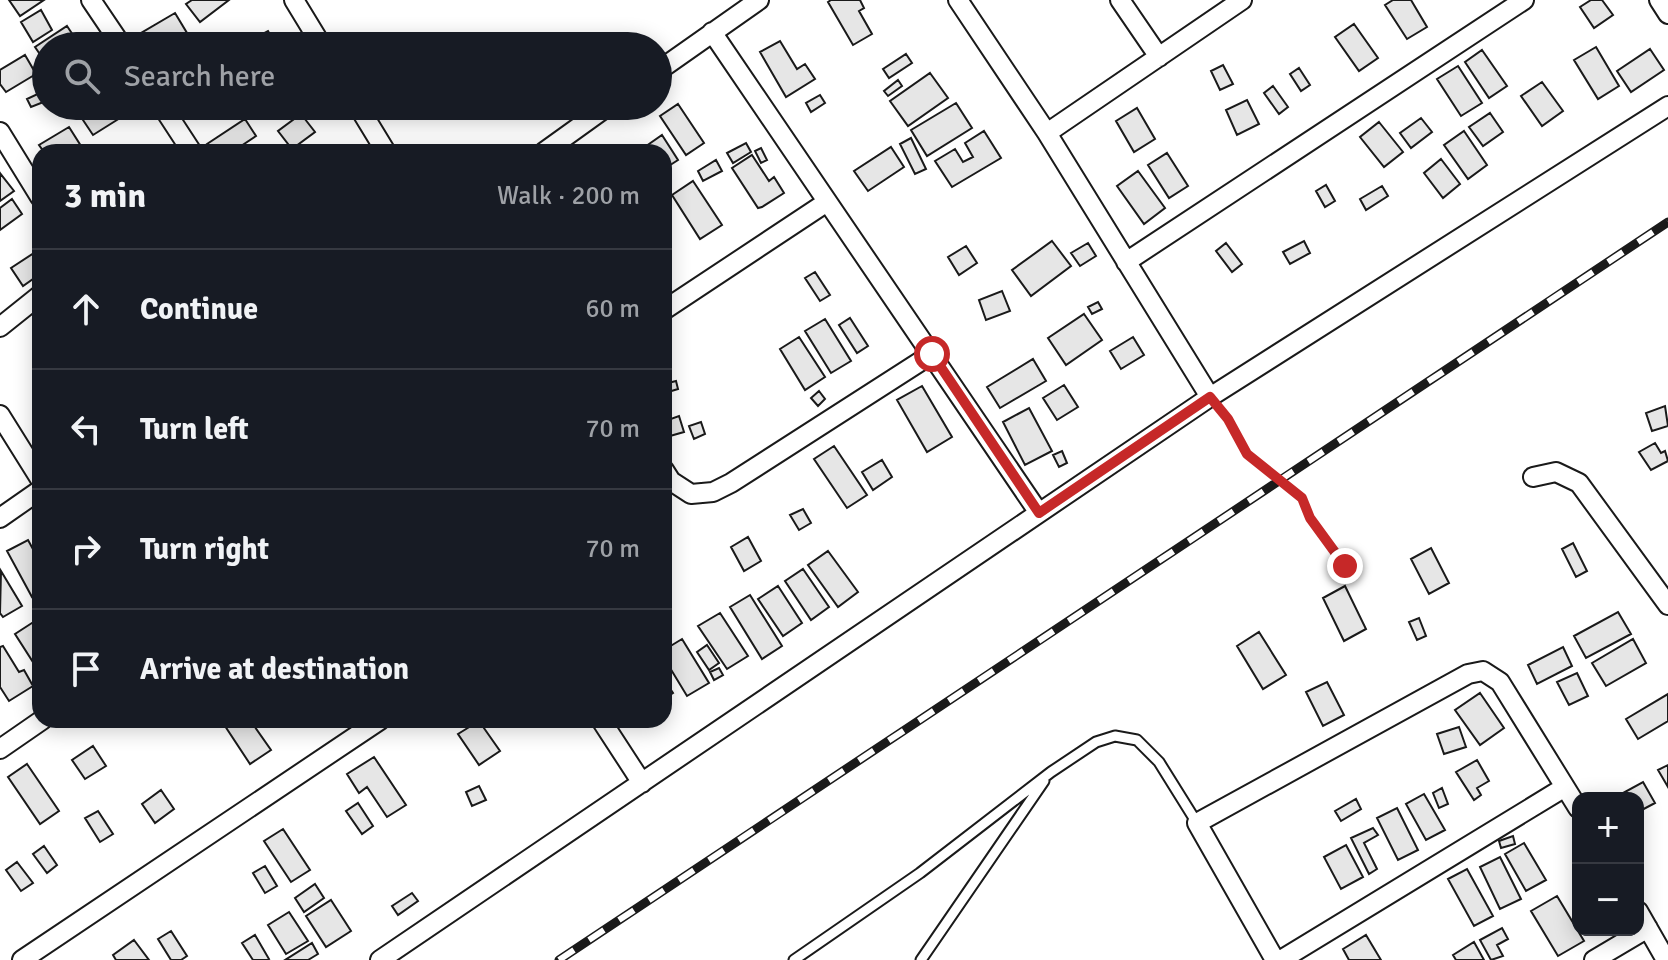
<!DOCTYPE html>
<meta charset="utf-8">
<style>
:root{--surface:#171b24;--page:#20242c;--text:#f1f3f6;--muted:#9ea1a6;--line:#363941}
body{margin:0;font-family:Signika,sans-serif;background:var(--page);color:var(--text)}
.controls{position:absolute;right:24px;bottom:24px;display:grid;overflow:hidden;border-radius:16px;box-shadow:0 4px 20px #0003}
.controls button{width:72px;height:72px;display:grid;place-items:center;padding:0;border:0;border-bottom:2px solid var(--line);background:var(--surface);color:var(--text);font:40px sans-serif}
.stop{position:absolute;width:24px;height:24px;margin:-18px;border:6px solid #c62828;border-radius:50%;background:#fff}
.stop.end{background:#c62828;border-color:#fff;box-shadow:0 2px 8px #0008}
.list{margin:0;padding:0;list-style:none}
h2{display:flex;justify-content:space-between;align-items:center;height:104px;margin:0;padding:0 32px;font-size:34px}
h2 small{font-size:26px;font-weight:400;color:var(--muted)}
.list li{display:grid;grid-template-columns:52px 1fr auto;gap:24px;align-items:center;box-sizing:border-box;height:120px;padding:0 32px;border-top:2px solid var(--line)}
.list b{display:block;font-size:30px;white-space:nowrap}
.list em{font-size:26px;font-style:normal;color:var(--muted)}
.icon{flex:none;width:44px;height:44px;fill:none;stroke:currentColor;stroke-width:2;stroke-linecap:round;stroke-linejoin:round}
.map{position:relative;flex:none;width:1668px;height:960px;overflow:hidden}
.search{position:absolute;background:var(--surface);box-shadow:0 4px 20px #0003;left:32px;top:32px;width:640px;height:88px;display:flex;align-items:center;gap:20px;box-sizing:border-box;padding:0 28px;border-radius:44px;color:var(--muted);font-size:30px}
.panel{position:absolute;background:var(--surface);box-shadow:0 4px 20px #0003;left:32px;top:144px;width:640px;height:584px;border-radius:24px}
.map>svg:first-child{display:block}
</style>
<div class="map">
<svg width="1668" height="960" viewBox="0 0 1668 960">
<rect width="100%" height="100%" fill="#fff"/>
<path fill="#e6e6e6" stroke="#1a1a1a" stroke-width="2" d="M9,0H44L20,16Z
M192,0H229L200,22L186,4Z
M831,0H860L864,8L859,11L872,34L853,45L828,2Z
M1393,0H1411L1427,27L1407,39L1385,5Z
M1591,0H1602L1613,15L1594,28L1580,7Z
M41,10L52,30L33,42L21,22Z
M175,13L187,33L164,46H141L136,36Z
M1354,24L1378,58L1359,71L1335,37Z
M67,26L79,44L46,46V63L35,47Z
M268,31L276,46H240Z
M780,41L797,69L805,64L815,79L786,97L760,52Z
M1596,47L1619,86L1598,99L1574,60Z
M1650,49L1664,70L1631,92L1617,71Z
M1482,50L1507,86L1489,98L1465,62Z
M906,54L912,63L889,78L883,69Z
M25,55L36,74L6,92L0,84V70Z
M1223,65L1233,84L1220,90L1211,71Z
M1458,66L1482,103L1461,116L1437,79Z
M1299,68L1310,85L1301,91L1290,74Z
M930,73L948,98L908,126L890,101Z
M898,80L902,86L888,96L884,91Z
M1542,82L1563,111L1542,126L1521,96Z
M1273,86L1288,107L1279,114L1264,93Z
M46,90V101L31,107L27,99Z
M820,95L825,103L811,112L806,103Z
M1247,100L1259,124L1237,135L1226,110Z
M956,103L972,128L927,156L911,130Z
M678,104L704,143L686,155L660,116Z
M97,106H123L128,113L93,135L81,117Z
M1137,108L1155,139L1134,152L1116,121Z
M1490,113L1503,132L1483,146L1469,127Z
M301,114L315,132L292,149L278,131Z
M1421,118L1432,132L1411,148L1400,133Z
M245,119L256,136L232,152H212L207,144Z
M1379,122L1403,152L1384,167L1360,137Z
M69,127L81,146L71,152H44L39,145Z
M984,131L1001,158L952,187L935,161L955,149L963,162L973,157L965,143Z
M1464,131L1487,165L1468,179L1444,145Z
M662,135L678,160L664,169V152L639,151Z
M911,138L926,169L915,174L900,144Z
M746,143L751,152L733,163L727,153Z
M891,147L904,167L868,191L854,171Z
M761,148L767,160L761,163L755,151Z
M1167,153L1188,186L1169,198L1148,165Z
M752,155L769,181L774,177L784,193L762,207L758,208L732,168Z
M1441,159L1460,184L1443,198L1424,173Z
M716,160L722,171L703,181L698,171Z
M1138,171L1165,208L1144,224L1117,186Z
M0,173L14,191L0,201Z
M693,181L722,225L700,239L672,195Z
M1326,185L1335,201L1325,207L1316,191Z
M1382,186L1388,196L1366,210L1360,199Z
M12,199L22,214L0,230V208Z
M1052,241L1071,266L1031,296L1012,270Z
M1304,241L1310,253L1290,264L1283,252Z
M1088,243L1096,256L1080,266L1071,253Z
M1226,243L1242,264L1232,272L1216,251Z
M966,246L977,263L959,275L948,257Z
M40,249V274L23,286L11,268Z
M815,272L830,295L820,301L805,278Z
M1002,291L1010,311L986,320L979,300Z
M1098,302L1102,309L1092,314L1088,307Z
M1084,314L1102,340L1066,365L1048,338Z
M850,318L868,346L857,353L839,325Z
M825,319L851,361L831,373L805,331Z
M799,337L825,377L805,390L780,349Z
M1133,337L1144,355L1121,369L1110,351Z
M1033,359L1046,381L1000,408L987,387Z
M676,381L678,389L665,393L664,384Z
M1064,385L1078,407L1057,420L1043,398Z
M922,386L952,437L927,452L897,400Z
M819,391L825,399L818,406L811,398Z
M1665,406L1668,426L1652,431L1646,413Z
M1029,408L1052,451L1025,465L1003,422Z
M679,416L684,432L670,436L665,421Z
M701,422L705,434L694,439L689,426Z
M1655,443L1661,453L1665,451L1668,461L1651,470L1639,452Z
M834,446L867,495L847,508L814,459Z
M1062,451L1067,463L1059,467L1053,455Z
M882,460L892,477L873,490L862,472Z
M803,509L811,523L799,530L790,515Z
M748,537L761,561L744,571L731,547Z
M28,540L40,562V592L32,597L7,551Z
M1573,543L1587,571L1576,577L1562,549Z
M1431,548L1449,583L1429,594L1411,559Z
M828,551L858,592L838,607L808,565Z
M803,569L829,607L811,620L785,581Z
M1,571L22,606L3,617L0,613Z
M778,586L802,623L783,636L758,599Z
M1345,586L1366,629L1344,641L1323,598Z
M750,595L782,646L762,659L730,607Z
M1618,612L1631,634L1586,658L1574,636Z
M720,613L748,656L727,669L698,626Z
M1419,618L1426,636L1417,640L1409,622Z
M35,621L40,628V673L15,634Z
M1259,632L1286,675L1263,689L1237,646Z
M682,639L709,683L687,696L664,658V650Z
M1633,639L1646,663L1606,686L1592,663Z
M707,645L719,663L709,670L697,652Z
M3,646L19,672L24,670L33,686L9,701L0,687V647Z
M1563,647L1572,666L1537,684L1528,665Z
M719,668L723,675L714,680L710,672Z
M1577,673L1588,696L1569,705L1557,682Z
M1327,682L1344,715L1323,726L1306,692Z
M667,684L673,693L664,699V686Z
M1480,693L1504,728L1480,745L1455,710Z
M1668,694V721L1638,739L1626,719Z
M234,720H250L271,750L250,764L225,726Z
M479,721L500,751L479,765L458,734Z
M1459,727L1466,747L1444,754L1437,734Z
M93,746L106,766L85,779L72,760Z
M374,757L406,805L387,817L367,787L359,793L347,774Z
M1477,760L1489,781L1477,788L1481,795L1474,800L1456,772Z
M27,764L59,811L40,824L8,777Z
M1668,765V787L1658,770Z
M1643,782L1655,803L1638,812V798H1614Z
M479,786L486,800L472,806L466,792Z
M1442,788L1448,804L1439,808L1433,793Z
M161,790L174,809L155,823L142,804Z
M1424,794L1445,830L1426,840L1406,804Z
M1356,799L1361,809L1341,821L1335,811Z
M358,803L373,826L362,834L346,811Z
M1397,808L1418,850L1398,860L1377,818Z
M98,811L113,834L100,842L85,818Z
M1373,828L1378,835L1364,843L1377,869L1369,874L1351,838Z
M283,829L310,870L291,882L264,841Z
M1513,836L1515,844L1501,848L1499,841Z
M1524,843L1546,880L1526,891L1505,854Z
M1346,845L1363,877L1341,889L1324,857Z
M44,846L57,865L47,873L33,854Z
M1500,857L1521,899L1500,909L1480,867Z
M17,862L33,883L21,891L6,870Z
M265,866L277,886L265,893L253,873Z
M1467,869L1493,916L1474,926L1448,879Z
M315,884L324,898L304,912L295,898Z
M412,893L418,901L398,915L392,906Z
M1557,896L1584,941L1558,956L1531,911Z
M331,900L351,931L326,947L306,916Z
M289,912L308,941L286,954L268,925Z
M1502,928L1508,939L1497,945L1503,956L1491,960L1480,940Z
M171,931L187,956L181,960H171L158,939Z
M255,935L269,959L267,960H253L242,943Z
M1366,935L1381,960H1349L1343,949Z
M134,940L149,960H116L113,955Z
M1474,942L1484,960H1456L1453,955Z
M312,943L318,954L308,960H285Z"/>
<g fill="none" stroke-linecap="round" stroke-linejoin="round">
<g stroke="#1a1a1a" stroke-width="13">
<path id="lane" d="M794,960L920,873L1051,772L1096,742L1115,736L1137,740L1159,762L1197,823
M921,960L1044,781"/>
</g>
<g stroke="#1a1a1a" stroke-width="22">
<path id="street" d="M91,0L122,46
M294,0L322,46
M958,0L1047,133L1210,397
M1120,0L1159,57
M1659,0L1668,14
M712,32L1039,513
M658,71L759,0
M162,106L192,152
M358,106L386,152
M0,132L40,197
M1047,133L1242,0
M544,152L608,106
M1126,262L1524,0
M664,310L827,202
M0,327L40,295
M0,415L40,479
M664,470L671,481L691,494L713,492L731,483L932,354
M1533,477L1556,472L1579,483L1668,605
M0,518L40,490
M601,720L642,783
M0,749L42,720
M1638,911L1666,960
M22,960L380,720
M380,960L1210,397L1668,106
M1275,960L1197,823L1468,674L1483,671L1500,682L1565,787
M1281,960L1565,787L1578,808
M1594,960L1648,928"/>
</g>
<path stroke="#5f5f5f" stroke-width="4" stroke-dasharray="6 4" stroke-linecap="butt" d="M1221,411L1247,454L1302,498L1310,518L1345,566"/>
<use href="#lane" stroke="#fff" stroke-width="9"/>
<use href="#street" stroke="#fff" stroke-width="18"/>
<g stroke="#1a1a1a" stroke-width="9">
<path id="rail" d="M559,960L1668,222"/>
</g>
<use href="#rail" stroke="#fff" stroke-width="6" stroke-dasharray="18" stroke-linecap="butt"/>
</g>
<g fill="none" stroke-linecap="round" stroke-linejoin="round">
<path stroke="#c62828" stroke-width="10" d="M932,354L1039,513L1210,397L1228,419L1247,454L1302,498L1310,518L1345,566"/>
</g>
</svg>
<div class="controls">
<button>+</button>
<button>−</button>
</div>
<div class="stop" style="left:932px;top:354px"></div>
<div class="stop end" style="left:1345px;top:566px"></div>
<div class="search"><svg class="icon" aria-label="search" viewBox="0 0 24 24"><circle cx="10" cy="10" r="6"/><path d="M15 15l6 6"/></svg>Search here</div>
<section class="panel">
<h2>3 min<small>Walk · 200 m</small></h2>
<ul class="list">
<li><svg class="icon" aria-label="ahead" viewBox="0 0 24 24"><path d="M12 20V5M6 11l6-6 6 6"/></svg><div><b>Continue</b></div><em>60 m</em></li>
<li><svg class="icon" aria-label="left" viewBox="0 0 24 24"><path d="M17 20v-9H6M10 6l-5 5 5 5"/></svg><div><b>Turn left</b></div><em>70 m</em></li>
<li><svg class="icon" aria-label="right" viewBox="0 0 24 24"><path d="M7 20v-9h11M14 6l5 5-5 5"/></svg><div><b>Turn right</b></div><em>70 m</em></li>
<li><svg class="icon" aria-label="arrive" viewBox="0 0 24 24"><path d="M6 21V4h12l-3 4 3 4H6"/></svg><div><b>Arrive at destination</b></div></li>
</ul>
</section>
</div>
